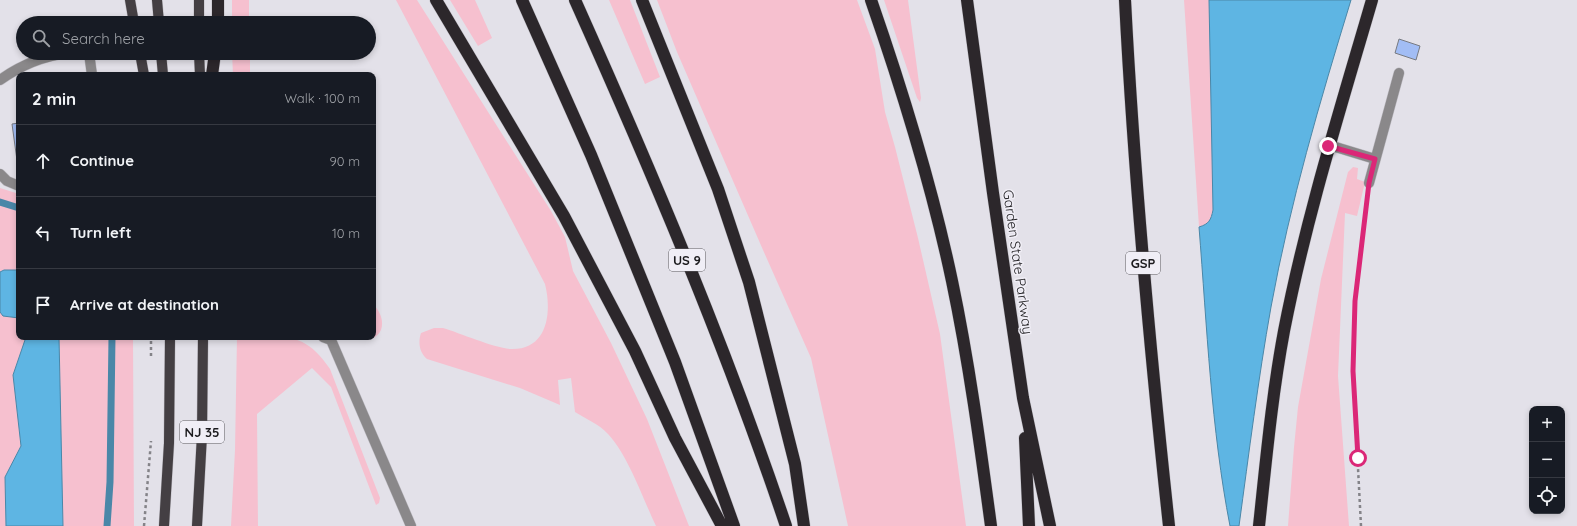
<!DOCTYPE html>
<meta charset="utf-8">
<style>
:root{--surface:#171b24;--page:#20242c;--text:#f1f3f6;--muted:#9ea1a6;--line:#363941}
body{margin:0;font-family:Quicksand,sans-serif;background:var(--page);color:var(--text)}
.controls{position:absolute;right:12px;bottom:12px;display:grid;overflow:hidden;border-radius:8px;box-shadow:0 2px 6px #0003}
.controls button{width:36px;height:36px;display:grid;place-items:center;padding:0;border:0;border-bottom:1px solid var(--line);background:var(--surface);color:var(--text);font:20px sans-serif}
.stop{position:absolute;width:12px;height:12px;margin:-9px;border:3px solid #db2777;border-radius:50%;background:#fff}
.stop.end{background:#db2777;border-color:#fff;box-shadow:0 1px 4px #0008}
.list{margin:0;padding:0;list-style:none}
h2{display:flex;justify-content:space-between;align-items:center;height:52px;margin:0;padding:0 16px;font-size:17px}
h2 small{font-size:13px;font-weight:400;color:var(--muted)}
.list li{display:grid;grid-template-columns:26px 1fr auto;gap:12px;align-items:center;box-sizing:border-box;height:72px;padding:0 16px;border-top:1px solid var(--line)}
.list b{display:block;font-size:15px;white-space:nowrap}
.list em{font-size:13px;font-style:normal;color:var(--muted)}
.icon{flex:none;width:22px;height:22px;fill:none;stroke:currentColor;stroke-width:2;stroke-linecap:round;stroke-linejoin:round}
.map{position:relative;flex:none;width:1577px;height:526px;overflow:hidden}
.search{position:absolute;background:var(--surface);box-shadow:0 2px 6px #0003;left:16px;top:16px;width:360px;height:44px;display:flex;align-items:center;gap:10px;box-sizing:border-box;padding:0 14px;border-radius:22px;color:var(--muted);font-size:15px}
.panel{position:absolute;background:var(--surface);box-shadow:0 2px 6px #0003;left:16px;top:72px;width:360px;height:268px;border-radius:8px}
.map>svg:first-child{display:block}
</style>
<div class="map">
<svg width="1577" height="526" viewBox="0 0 1577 526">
<rect width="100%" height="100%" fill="#e3e1e9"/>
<path fill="#f6c0cf" d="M232,0H249V23H232Z
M396,0H417L551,211L565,237L573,271L611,343L647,419L689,526H656C643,499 628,455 608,434C599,424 586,419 575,412L571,378L558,380L560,405L520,388L427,359C419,352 418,342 421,333L434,328H443C460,333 494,348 511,349C548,350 552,312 545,284Z
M450,0H475L492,38L478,46Z
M609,0H630L660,77L645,84Z
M657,0H857L875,49L885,112L895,147L918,238L940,334L966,526H848L811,358L763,250L677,52Z
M884,0H908L921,98L920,102L917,98Z
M1184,0H1209L1213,210C1211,220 1209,224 1199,227Z
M232,53H250V75H233Z
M1353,167L1358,168L1357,179L1365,182L1357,216L1345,213L1338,376L1349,526H1288L1294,447L1298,407L1321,279L1348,172Z
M0,188L19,194V270H4L0,272Z
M373,304C391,322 381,347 354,337H373Z
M0,312L3,316L19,318V337H26L13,375L21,446L5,477L6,526H0Z
M59,337H133L134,526H63Z
M237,337C280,337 303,328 330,369L380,498L379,503L376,505L331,387L312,368L257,414L258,526H231L235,450Z"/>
<path fill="#5eb5e3" stroke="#4a87a8" d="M1209,0H1351C1320,101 1290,203 1271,307C1258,380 1249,453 1239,526H1230C1211,428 1207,327 1199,227C1209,224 1211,220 1213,210Z
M4,270H19V318L3,316L0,312V272Z
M26,337H59L63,526H6L5,477L21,446L13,375Z"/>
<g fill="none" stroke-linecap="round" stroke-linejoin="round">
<path stroke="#4a87a8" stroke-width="7" d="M0,202L19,208
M107,526L110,482L112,337"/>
</g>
<path fill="#a2bdf5" stroke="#777a81" d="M1399,39L1420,46L1416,60L1395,53Z
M19,123V175L12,124Z"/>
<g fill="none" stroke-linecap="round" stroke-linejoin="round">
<g stroke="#bfbdc4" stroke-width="11">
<path id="minor" d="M89,53L92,75
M0,80C21,65 42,56 68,53
M1329,145L1375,159
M0,174L7,181L19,186
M1369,183L1399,73
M323,337L331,340L411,526"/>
</g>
<g stroke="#bfbdc4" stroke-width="11">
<path id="major" d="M130,0L134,23
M157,0L159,23
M199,23V0
M140,53L144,75
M161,53L163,75
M199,53L200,75
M164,526L169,443L170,337
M197,526L202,435L203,337"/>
</g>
<g stroke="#bfbdc4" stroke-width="13">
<path id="highway" d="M436,0L564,216L635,351L675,438L722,526
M522,0L591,155L675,362L734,526
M575,0C652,172 726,347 786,526
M642,0L718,189L749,282L795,464L804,526
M871,0C903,92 932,186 952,281C969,362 980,444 991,526
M967,0L993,193L1023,398L1050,526
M1125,0C1134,176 1150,351 1169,526
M218,23V0
M212,75L215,53
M1025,438L1029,526
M1259,526C1266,461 1272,395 1284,331C1306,218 1340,110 1372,0"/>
</g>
<path stroke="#848388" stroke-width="2.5" stroke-dasharray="3 3" stroke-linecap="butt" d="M151,356V337
M144,526L151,441
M1361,526L1353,371L1355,301L1367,200"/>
<use href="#minor" stroke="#8a888a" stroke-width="10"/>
<use href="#major" stroke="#443f43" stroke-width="10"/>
<use href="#highway" stroke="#2c272b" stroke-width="12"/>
</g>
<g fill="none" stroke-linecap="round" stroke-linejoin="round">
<path stroke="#db2777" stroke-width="5" d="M1328,146L1375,159L1369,183L1355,301L1353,371L1358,458"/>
</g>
<g text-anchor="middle" stroke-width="3" stroke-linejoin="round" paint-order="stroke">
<g fill="#f0eef6" stroke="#5c5a5f" stroke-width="1">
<rect x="669" y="249" width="36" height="22" rx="3"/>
<rect x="1126" y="252" width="34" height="22" rx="3"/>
<rect x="180" y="421" width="44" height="22" rx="3"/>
</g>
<g font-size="13" font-weight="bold" fill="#1c1b1e">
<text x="687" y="265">US 9</text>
<text x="1143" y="268">GSP</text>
<text x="202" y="437">NJ 35</text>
</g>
<g font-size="14" fill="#1c1b1e" stroke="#f0eef6">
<text transform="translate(1018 262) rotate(82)" y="5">Garden State Parkway</text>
</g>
</g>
</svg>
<div class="controls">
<button>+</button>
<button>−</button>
<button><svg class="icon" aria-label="locate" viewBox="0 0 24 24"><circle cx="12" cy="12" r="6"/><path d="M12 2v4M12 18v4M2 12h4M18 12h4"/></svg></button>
</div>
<div class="stop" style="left:1358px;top:458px"></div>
<div class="stop end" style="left:1328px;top:146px"></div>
<div class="search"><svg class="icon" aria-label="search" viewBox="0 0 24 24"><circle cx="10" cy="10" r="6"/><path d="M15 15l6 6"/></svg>Search here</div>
<section class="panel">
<h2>2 min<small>Walk · 100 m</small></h2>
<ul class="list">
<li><svg class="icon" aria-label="ahead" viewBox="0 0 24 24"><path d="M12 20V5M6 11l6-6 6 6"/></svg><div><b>Continue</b></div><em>90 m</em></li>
<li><svg class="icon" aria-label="left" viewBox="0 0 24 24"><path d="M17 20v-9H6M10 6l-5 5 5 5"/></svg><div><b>Turn left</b></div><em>10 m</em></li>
<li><svg class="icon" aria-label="arrive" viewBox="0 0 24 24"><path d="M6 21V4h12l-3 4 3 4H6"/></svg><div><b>Arrive at destination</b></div></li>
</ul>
</section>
</div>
